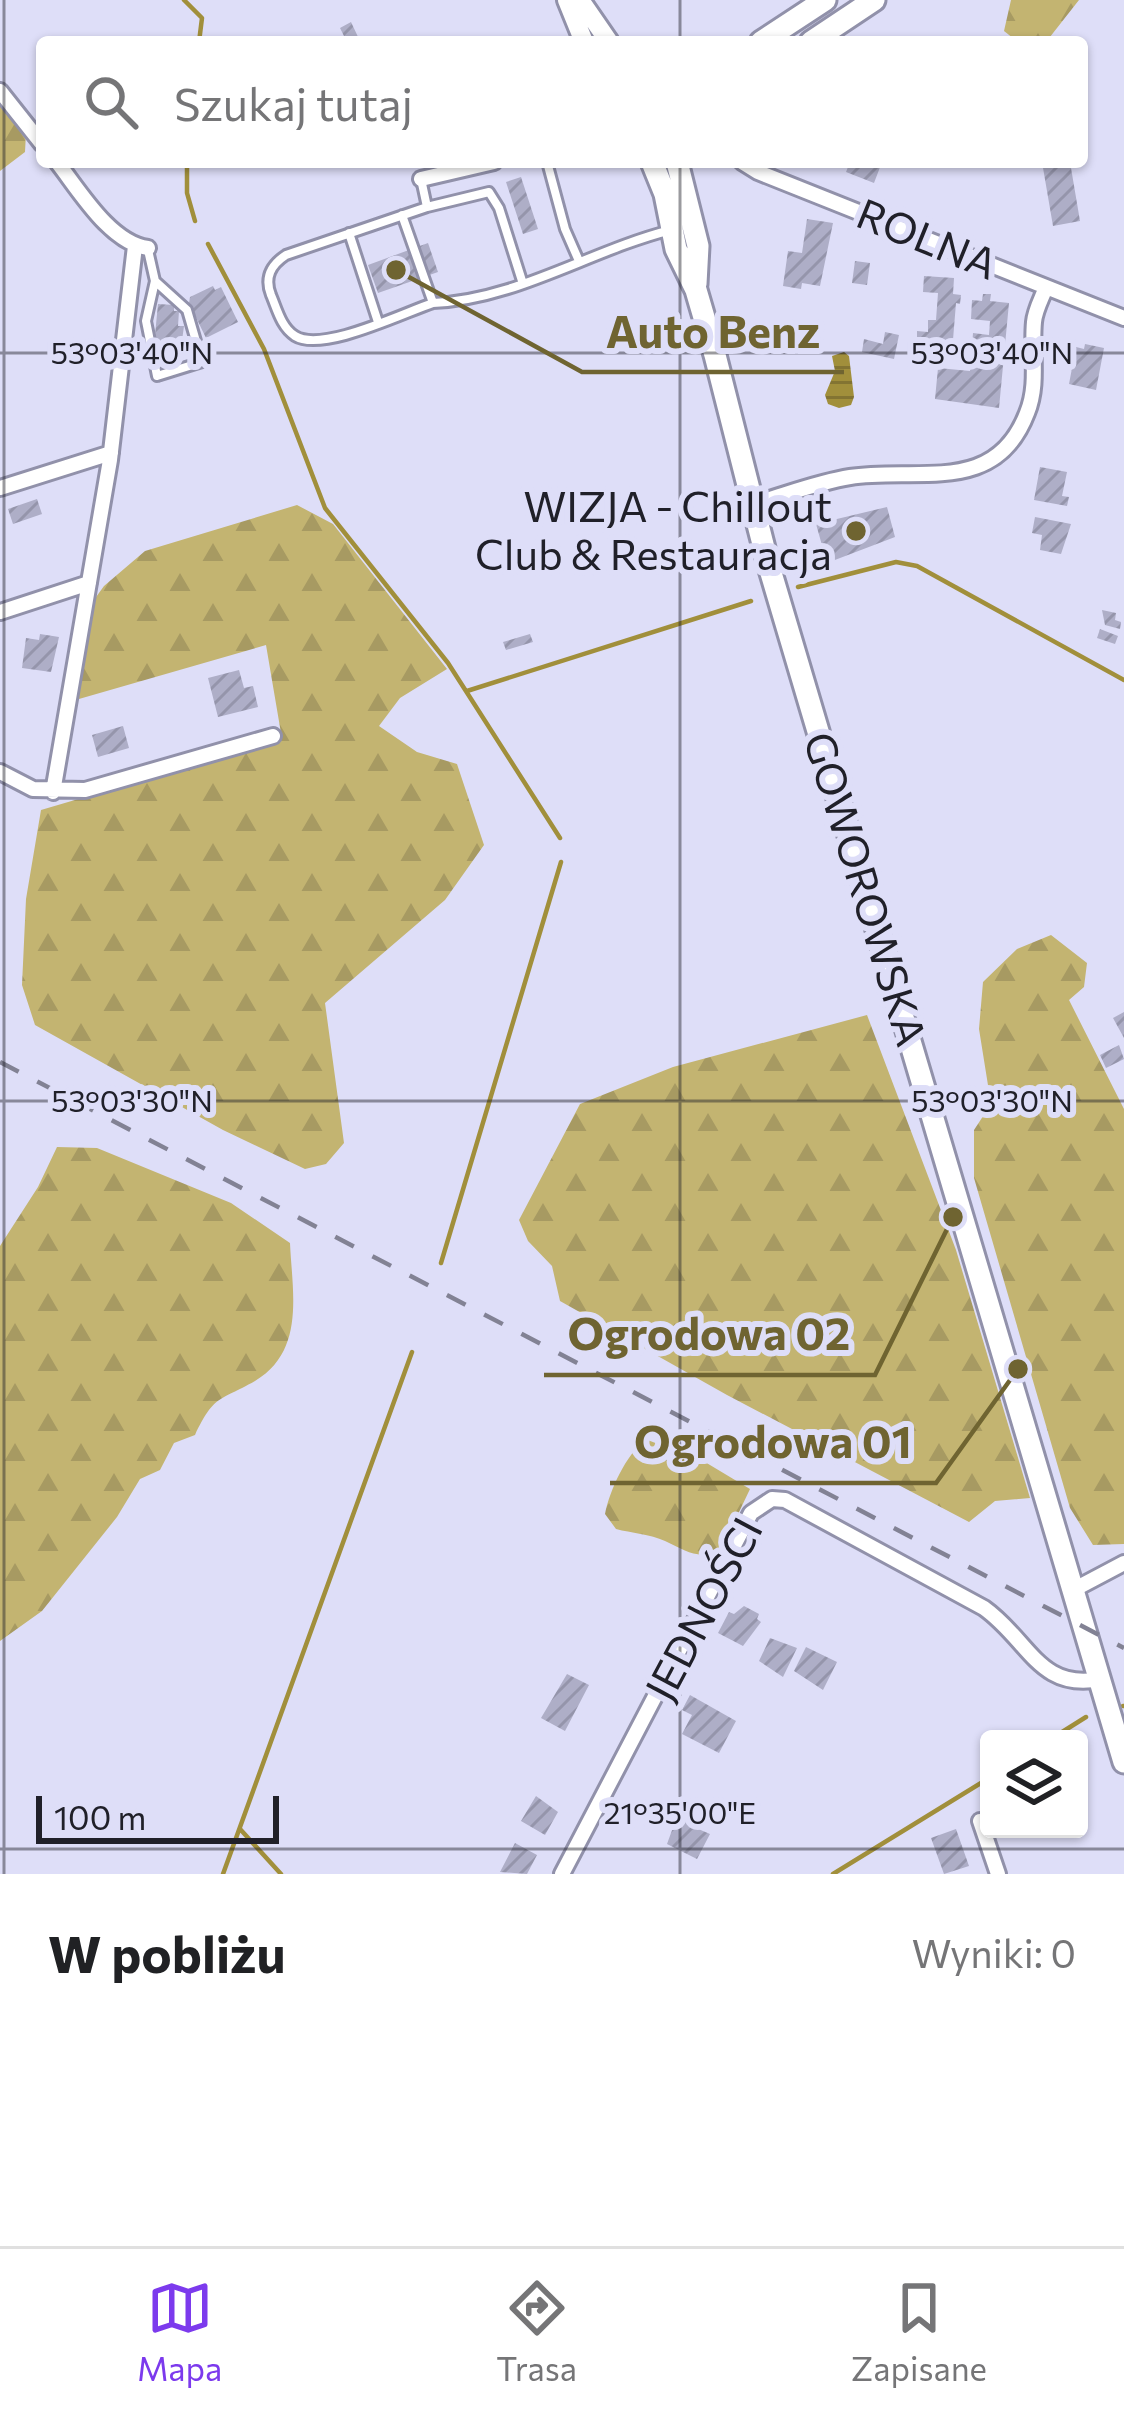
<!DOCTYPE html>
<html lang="pl">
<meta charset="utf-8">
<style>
:root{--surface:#fff;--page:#f6f6f6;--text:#202124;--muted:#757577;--line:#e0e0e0;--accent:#7c3aed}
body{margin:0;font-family:Commissioner,sans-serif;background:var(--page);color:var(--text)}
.controls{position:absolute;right:36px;bottom:36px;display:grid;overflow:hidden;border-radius:12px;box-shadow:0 3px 9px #0004}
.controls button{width:108px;height:108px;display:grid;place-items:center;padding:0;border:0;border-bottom:3px solid var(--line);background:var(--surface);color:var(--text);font:60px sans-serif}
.scale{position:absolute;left:36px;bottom:30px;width:243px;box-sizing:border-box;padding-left:12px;border:6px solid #202029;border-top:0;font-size:33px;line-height:42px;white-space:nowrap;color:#202029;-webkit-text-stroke:9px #dedef8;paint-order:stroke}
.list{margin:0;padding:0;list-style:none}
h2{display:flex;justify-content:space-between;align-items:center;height:156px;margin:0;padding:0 48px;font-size:51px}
h2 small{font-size:39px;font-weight:400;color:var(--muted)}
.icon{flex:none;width:66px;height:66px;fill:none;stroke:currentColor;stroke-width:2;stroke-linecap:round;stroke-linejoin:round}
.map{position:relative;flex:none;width:1124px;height:1874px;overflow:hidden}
.search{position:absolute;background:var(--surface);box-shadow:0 3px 9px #0004;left:36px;right:36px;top:36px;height:132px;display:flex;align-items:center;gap:30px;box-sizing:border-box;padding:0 42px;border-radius:12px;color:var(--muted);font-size:45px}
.sheet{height:372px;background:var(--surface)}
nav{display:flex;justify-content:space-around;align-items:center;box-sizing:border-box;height:168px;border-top:3px solid var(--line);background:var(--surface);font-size:33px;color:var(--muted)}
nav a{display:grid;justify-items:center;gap:6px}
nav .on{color:var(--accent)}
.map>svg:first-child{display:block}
</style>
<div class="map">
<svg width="1124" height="1874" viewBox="0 0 1124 1874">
<defs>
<pattern id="forest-firs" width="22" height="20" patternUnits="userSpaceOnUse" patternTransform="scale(3)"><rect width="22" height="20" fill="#c3b471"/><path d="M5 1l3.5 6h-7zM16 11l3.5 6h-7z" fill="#a79a62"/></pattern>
<pattern id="water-rules" width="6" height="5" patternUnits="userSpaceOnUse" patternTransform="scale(3)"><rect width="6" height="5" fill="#a18f3b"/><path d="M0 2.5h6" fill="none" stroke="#837432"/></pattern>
<pattern id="building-hatch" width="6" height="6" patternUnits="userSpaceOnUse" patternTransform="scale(3)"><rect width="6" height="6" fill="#aeaec7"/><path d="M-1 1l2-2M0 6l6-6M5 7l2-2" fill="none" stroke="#9595ab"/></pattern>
</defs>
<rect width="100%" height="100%" fill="#dedef8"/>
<path fill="url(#forest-firs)" d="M1011,0H1079L1046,42H1018L1004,31Z
M0,101L26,133L25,152L0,171Z
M297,505L333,524L447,669L400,698L379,726L417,752L457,764L484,845L445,900L325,1003L344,1143L326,1164L305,1169L223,1130L35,1025L22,985L26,899L41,810L282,739L266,645L72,701L78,622L104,586L145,551Z
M1051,935L1087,963L1084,987L1069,1000L1124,1109V1544L1093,1545L1070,1508L974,1178V1130L991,1104L979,1029L983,982L1017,949Z
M867,1015L956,1250L1030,1498L995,1501L969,1522L727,1395L560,1301L552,1266L528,1241L519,1220L580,1104L673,1067Z
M57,1147L97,1148L231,1203L290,1243C292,1291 306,1351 255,1381C218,1402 215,1394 195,1435L174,1443L160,1470L140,1479L117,1517L42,1611L0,1641V1246L38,1187Z
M645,1439L705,1462L750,1489L720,1552C694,1559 687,1551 665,1541C650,1534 631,1533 616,1529L605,1514C610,1489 626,1456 645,1439Z"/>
<path fill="url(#water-rules)" d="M844,352L849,356L854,397L851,405L839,408L828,404L825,395L835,371L832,356Z"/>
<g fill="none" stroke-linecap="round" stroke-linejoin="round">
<path stroke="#a18f3b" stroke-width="4.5" d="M184,0L202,18L199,42
M187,162V193L195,221
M208,244L264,349L325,508L448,663L560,838
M798,587L896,562L917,566L1124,680
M467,691L751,601
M441,1263L561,862
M1123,1706H1124
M1051,1739L1086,1717
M240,1829L281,1874
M223,1874L412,1352
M833,1874L989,1778"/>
</g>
<path fill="url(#building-hatch)" d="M351,22L359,39L347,42L340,28Z
M850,162H882L874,183L846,172Z
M1042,162H1070L1080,221L1053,226Z
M521,177L538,229L523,234L506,182Z
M807,219L833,223L820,286L802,283L801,289L783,286L788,251L802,253Z
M428,243L438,272L378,293L368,265Z
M855,261L870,263L867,285L852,283Z
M924,276L954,278L953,294L961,295L960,304L956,303L952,352L925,350V341L917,340V331L928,332V320H936L938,293L923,292Z
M213,286L215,290L221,287L238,322L206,338L189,303L190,297Z
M983,294H991L990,301L1009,303L999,408L935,399L938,368L970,371L973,333L989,335L990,321L971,319L972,300L982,301Z
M158,304L174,305V311H179L178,326H184L181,348L154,345Z
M885,332L899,335L894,359L862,352L864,339L883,344Z
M1085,344L1104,348L1096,390L1069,384L1076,347L1084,349Z
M1040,467L1067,472L1062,496L1069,497L1067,506L1034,500Z
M37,499L42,514L13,524L8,509Z
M887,507L895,537L827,563L816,524Z
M1035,517L1071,524L1061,554L1040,550L1042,535L1032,533Z
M1102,610L1116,613L1115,620L1121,622L1120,629L1105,625Z
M1100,629L1118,636L1115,644L1097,638Z
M40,634L59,637L51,672L22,668L26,638L39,640Z
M530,634L533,642L506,650L503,642Z
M239,670L244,688L253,686L258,707L218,717L208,678Z
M123,726L129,748L98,757L92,735Z
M1124,1012V1038L1113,1018Z
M1119,1045L1124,1059L1106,1068L1100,1055Z
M744,1606L759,1614L757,1619L761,1622L743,1646L718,1633L729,1612L734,1614Z
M770,1638L797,1648L783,1677L759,1661Z
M806,1647L837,1662L823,1690L794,1671Z
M567,1674L589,1685L565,1731L541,1718Z
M690,1695L736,1721L719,1753L682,1734L692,1715L682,1710Z
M536,1796L558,1812L545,1835L521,1821Z
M679,1811L699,1822L696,1828L710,1834L697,1859L667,1844Z
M956,1829L969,1866L944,1874L931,1838Z
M515,1843L537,1855L527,1874L500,1872Z"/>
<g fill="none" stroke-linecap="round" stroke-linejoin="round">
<g stroke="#9191aa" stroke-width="14">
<path id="service" d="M547,162L565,229L579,261
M421,179L427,207
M402,215L433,303C516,300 591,250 671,230
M349,233L378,322
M148,250L155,281L146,321L157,376L202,362L187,310L155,281
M433,303C403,313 322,353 295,336C281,327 277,309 271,295C264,277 271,265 286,255L427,207L489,192L499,208L523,284"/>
</g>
<g stroke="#9191aa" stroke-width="20">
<path id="minor" d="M0,91L42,144
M57,162C79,190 110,243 148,248
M742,162L758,172L1124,318
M421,179L494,162
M0,488L111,453
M753,504C785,495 818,482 850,477C916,466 995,497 1027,413C1039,384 1031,353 1034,322C1035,310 1042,298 1046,287
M0,612L89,583
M0,772L33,789L85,790L273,736
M53,792L110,460L135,246
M1073,1590L1124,1563
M980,1821L998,1874
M562,1874L751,1513L772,1499L785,1500L984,1608C1029,1640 1039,1691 1100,1679"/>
</g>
<g stroke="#9191aa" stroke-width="24">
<path id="tertiary" d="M567,0L584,42
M580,0L609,42"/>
</g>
<g stroke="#9191aa" stroke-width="27">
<path id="secondary" d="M761,42L825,0
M811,42L874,0
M652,162L665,194L676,249L696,290L715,355L766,556L1124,1762
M677,162L698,246L696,284"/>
</g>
<use href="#service" stroke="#fff" stroke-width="8"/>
<use href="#minor" stroke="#fff" stroke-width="14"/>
<use href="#tertiary" stroke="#fff" stroke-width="18"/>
<use href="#secondary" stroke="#fff" stroke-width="21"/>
<path stroke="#828294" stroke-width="4.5" stroke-dasharray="21 21" stroke-linecap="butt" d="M0,1062L1124,1648"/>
</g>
<path fill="none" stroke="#202029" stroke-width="3" stroke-opacity="0.45" d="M4,0V1874M680,0V42M680,162V1874M0,353H1124M0,1101H1124M0,1849H1124"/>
<circle fill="#6f6431" stroke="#dedef8" stroke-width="4.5" cx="856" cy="531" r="12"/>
<g text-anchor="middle" stroke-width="12" stroke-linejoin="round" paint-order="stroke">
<g font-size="42" fill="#202029" stroke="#dedef8">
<text transform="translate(927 239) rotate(22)" y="15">ROLNA</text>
<text transform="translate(865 889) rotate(73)" y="15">GOWOROWSKA</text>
<text transform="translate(704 1609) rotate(-62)" y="15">JEDNOŚCI</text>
</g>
<g font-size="42" fill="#202029" stroke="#dedef8" text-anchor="end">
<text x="832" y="522">WIZJA - Chillout<tspan x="832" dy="48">Club &amp; Restauracja</tspan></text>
</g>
</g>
<g font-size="30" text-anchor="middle" fill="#202029" stroke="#dedef8" stroke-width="12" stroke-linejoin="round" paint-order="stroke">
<text x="132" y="364">53°03'40"N</text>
<text x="992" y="364">53°03'40"N</text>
<text x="132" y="1112">53°03'30"N</text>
<text x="992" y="1112">53°03'30"N</text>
<text x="680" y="1824">21°35'00"E</text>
</g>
<path fill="none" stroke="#6f6431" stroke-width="4.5" d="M396 270L582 372H844M953 1217L875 1375H544M1018 1369L936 1483H610"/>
<g fill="#6f6431" stroke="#dedef8" stroke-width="4.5">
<circle cx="396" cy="270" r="12"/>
<circle cx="953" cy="1217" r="12"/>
<circle cx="1018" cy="1369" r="12"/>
</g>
<g font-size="45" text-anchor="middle" font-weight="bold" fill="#6f6431" stroke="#dedef8" stroke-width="12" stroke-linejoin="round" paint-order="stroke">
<text x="713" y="348">Auto Benz</text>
<text x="709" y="1350">Ogrodowa 02</text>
<text x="773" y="1458">Ogrodowa 01</text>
</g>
</svg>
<div class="controls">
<button><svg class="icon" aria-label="layers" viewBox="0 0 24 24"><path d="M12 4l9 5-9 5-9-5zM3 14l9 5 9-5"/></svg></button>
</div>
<div class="scale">100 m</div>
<div class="search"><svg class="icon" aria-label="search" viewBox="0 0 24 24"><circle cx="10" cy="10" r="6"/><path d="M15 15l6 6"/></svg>Szukaj tutaj</div>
</div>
<section class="sheet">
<h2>W pobliżu<small>Wyniki: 0</small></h2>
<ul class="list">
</ul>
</section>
<nav>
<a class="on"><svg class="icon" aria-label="map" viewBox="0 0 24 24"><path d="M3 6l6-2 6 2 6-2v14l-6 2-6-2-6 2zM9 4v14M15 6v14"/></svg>Mapa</a>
<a><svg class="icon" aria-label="directions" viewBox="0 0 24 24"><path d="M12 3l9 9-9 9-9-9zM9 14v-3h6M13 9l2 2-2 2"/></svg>Trasa</a>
<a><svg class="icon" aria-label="saved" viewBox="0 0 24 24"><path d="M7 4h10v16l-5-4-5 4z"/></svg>Zapisane</a>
</nav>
